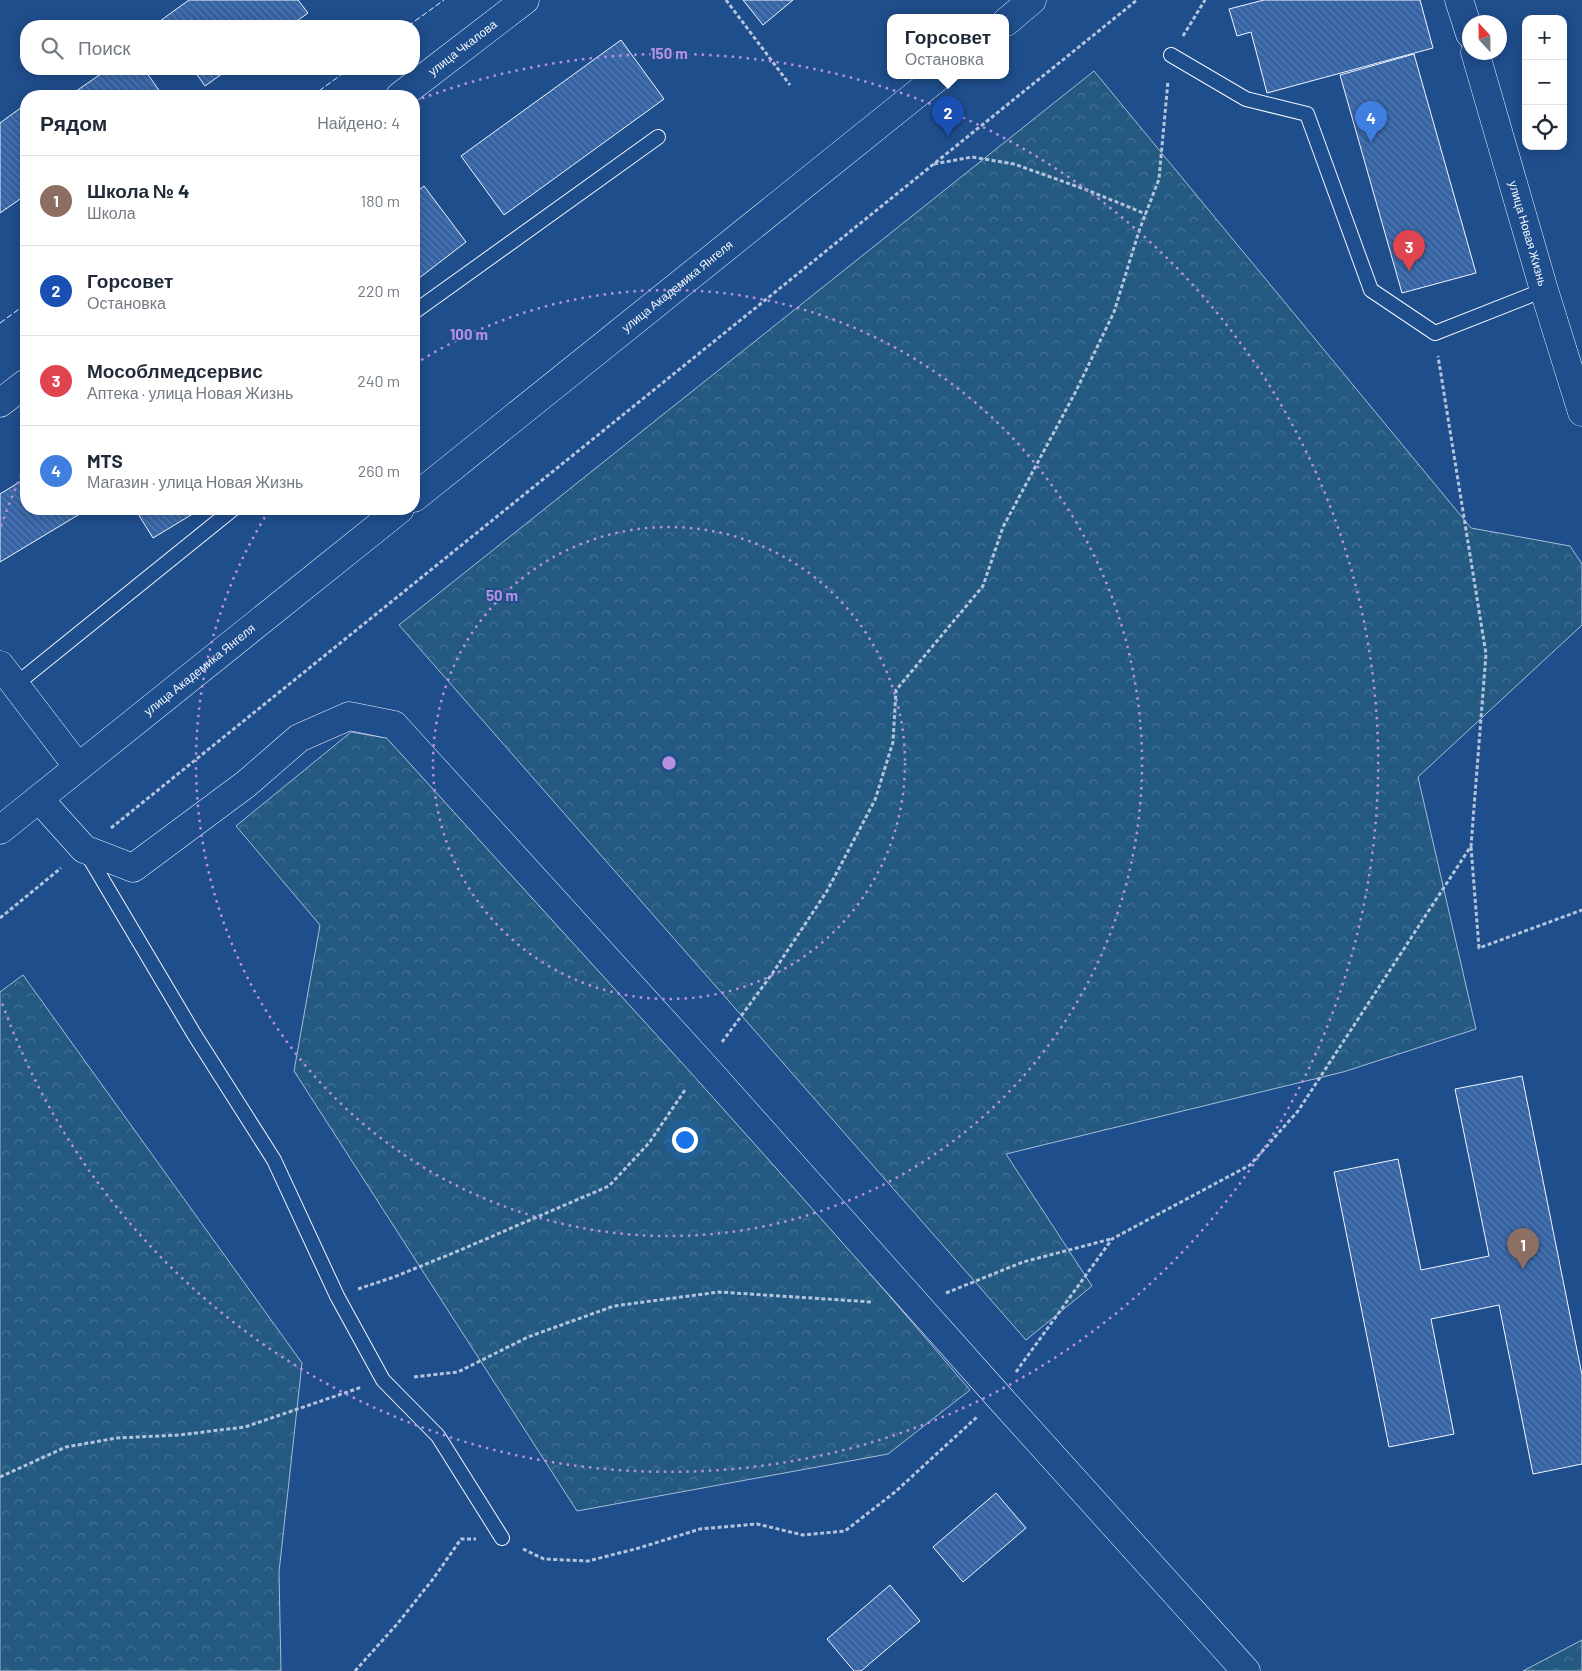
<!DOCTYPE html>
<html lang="ru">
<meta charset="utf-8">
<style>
:root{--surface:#fff;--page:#f2f2f3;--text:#1f2937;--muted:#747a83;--line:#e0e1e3;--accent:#846941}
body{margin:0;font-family:Barlow,sans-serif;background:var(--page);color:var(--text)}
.controls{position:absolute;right:15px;top:15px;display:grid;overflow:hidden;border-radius:10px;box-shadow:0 2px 12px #0003}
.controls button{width:45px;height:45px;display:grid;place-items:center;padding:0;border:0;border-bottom:1px solid var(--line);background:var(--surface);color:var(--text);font:25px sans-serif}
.compass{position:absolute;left:1462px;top:15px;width:45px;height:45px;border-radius:50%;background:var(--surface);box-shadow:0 2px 12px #0003;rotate:338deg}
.you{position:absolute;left:684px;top:1139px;width:18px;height:18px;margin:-12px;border:4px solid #fff;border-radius:50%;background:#1a73e8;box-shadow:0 0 0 8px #1a73e833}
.badge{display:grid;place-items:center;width:32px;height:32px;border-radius:50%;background:var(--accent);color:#fff;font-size:16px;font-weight:700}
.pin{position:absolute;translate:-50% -41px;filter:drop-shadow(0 1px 2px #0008)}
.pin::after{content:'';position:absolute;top:26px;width:18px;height:15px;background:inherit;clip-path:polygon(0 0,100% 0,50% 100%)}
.popup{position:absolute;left:887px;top:14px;width:122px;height:65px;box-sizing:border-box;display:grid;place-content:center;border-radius:10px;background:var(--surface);filter:drop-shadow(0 1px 4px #0005);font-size:16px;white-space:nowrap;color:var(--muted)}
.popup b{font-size:19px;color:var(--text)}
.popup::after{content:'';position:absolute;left:50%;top:100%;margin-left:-10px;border:10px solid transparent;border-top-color:var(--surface)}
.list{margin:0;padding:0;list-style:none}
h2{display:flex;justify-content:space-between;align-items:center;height:65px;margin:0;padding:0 20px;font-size:21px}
h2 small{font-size:16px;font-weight:400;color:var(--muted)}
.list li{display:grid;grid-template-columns:32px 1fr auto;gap:15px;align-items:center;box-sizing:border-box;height:90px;padding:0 20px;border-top:1px solid var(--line)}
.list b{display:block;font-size:19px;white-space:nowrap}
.list p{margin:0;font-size:16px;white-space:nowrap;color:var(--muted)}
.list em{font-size:16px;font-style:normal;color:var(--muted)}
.icon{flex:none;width:28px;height:28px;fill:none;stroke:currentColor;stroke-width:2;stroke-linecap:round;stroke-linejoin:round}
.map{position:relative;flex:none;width:1582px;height:1671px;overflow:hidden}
.search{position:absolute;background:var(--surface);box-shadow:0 2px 12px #0003;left:20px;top:20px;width:400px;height:55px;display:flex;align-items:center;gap:12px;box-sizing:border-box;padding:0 18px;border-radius:20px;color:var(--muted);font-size:19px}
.panel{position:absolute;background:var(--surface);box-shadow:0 2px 12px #0003;left:20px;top:90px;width:400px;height:425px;border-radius:20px}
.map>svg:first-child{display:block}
</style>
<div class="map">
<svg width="1582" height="1671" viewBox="0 0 1582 1671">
<defs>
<pattern id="forest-crowns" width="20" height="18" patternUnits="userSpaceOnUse" patternTransform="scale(1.25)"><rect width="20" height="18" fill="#245a82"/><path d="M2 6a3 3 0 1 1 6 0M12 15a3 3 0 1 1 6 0" fill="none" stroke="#447295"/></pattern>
<pattern id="building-back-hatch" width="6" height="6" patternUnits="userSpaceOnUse" patternTransform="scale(1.25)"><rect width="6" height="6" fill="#3563a3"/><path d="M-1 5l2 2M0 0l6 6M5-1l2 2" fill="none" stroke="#537ab1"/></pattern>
</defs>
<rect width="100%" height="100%" fill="#1f4e8c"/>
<path fill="url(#forest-crowns)" stroke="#a8bbd7" d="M1094,71L1471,528L1570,546L1582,564V625L1418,777L1476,1029L1343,1072L1006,1154L1092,1286L1026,1340L399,625Z
M351,732L416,743L970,1390L888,1454L577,1511L294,1071L320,925L236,826Z
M23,975L302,1363L279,1572L281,1671H0V992Z
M1582,1640V1671H1523Z"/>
<path fill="url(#building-back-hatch)" stroke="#f2f6ff" d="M189,0H298L308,13L290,26H163L160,21Z
M743,0H793L763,25Z
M1264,0H1420L1433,48L1267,93L1251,32L1237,36L1229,9Z
M621,40L664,99L504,215L461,156Z
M1414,54L1476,273L1402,293L1340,75Z
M108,69H144L163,96H69Z
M193,69H229L205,86Z
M26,104V195L0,213V123Z
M424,186L466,242L414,282V194Z
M26,478V509H88L0,562V494Z
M135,509H201L153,538Z
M1522,1076L1582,1375V1464L1533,1474L1499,1305L1431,1319L1454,1434L1389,1447L1334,1172L1398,1159L1421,1270L1489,1256L1455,1089Z
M996,1493L1026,1528L963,1582L933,1547Z
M890,1585L920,1621L861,1671H854L827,1639Z"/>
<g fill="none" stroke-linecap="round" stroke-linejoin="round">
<g stroke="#f2f6ff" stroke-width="16">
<path id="service" d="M1171,55L1246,99L1307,114L1371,290L1435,333L1544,290
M414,312L658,137
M15,685L233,509
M86,852L194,1034L274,1160L337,1296L383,1380L438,1436L502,1538"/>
</g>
<g stroke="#f2f6ff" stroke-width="29">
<g id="minor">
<path d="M1459,0L1470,34"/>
<path id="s1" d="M1475,52L1544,290L1582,412"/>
<path id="s2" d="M400,96L525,0"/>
<path d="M0,403L26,383"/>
<path d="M0,665L78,767"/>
<path d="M39,799L84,849L133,868L246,784L299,738L349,716L394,725L704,1066L999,1397L1246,1671"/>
</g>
</g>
<g stroke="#f2f6ff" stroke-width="29">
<g id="secondary">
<path d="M1006,22L1032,0"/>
<path id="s3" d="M414,498L939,76"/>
<path id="s4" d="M0,830L400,509"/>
</g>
</g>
<path stroke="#b3c4dc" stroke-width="3" stroke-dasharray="4 2.5" stroke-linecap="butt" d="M726,0L790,85
M1183,36L1205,0
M934,164L972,157L1014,164L1087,190L1146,214
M111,828L1137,0
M1471,847L1479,948L1582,910
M0,918L61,868
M722,1042L772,974L827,891L875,800L893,742L896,690L983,586L1003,527L1075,393L1114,312L1139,231L1159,179L1168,81
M358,1289L394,1277L458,1251L609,1186L649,1143L685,1090
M946,1293L1023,1262L1111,1239
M1016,1372L1112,1239L1250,1165L1298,1111L1471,846L1486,654L1438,356
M414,1377L458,1372L528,1337L614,1306L719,1292L872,1302
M0,1477L66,1447L117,1438L179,1435L245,1427L362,1387
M523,1549L544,1559L588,1561L639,1548L700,1529L757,1524L803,1535L845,1531L895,1492L978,1416
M355,1671L398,1623L433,1579L461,1539H476"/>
<use href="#service" stroke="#1f4e8c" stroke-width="14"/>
<use href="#minor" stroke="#1f4e8c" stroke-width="28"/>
<use href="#secondary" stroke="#1f4e8c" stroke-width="28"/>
<path stroke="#f2f6ff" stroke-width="1" stroke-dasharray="6 2.5" stroke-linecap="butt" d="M408,26L444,0
M312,96L349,69
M0,323L26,304"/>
</g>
<g fill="none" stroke="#b691df" stroke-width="2.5" stroke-dasharray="2.5 5">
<circle cx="669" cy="763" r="236"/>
<path d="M415 364A473 473 0 1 1 270 509"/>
<path d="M1 526A709 709 0 0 1 24 469M415 101A709 709 0 1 1 1 1000"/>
</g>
<g text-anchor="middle" stroke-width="4" stroke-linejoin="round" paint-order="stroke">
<g font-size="12" fill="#f2f6ff" stroke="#1f4e8c">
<text dy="4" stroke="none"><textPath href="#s2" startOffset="79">улица Чкалова</textPath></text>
<text dy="4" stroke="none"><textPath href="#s1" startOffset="189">улица Новая Жизнь</textPath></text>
<text dy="4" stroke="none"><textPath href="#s3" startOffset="338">улица Академика Янгеля</textPath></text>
<text dy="4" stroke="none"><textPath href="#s4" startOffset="256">улица Академика Янгеля</textPath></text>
</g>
</g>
<circle cx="669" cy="763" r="8" fill="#b691df" stroke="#1f4e8c" stroke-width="2.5"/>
<g font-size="15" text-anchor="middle" font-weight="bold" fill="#b691df" stroke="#1f4e8c" stroke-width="4" stroke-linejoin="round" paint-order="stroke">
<text x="669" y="59">150 m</text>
<text x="469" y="340">100 m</text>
<text x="502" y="601">50 m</text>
</g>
</svg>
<div class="controls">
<button>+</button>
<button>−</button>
<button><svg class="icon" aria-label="locate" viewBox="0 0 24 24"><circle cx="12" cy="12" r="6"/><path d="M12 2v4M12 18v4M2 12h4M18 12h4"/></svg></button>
</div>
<svg class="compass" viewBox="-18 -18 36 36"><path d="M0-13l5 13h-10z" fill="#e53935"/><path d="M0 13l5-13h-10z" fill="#747a83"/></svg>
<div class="you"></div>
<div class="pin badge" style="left:1523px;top:1269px;background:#8d6e63">1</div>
<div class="pin badge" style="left:948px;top:137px;background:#1a4fb4">2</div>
<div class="popup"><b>Горсовет</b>Остановка</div>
<div class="pin badge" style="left:1409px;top:271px;background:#e0444e">3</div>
<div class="pin badge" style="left:1371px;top:142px;background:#3f7fe0">4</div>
<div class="search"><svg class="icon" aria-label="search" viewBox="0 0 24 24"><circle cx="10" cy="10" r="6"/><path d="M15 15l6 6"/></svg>Поиск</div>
<section class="panel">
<h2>Рядом<small>Найдено: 4</small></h2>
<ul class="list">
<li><span class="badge" style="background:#8d6e63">1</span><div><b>Школа № 4</b><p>Школа</p></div><em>180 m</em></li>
<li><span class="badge" style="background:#1a4fb4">2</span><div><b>Горсовет</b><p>Остановка</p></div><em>220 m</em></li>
<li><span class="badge" style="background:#e0444e">3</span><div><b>Мособлмедсервис</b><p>Аптека · улица Новая Жизнь</p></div><em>240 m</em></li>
<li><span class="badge" style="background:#3f7fe0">4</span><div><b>MTS</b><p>Магазин · улица Новая Жизнь</p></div><em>260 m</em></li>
</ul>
</section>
</div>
